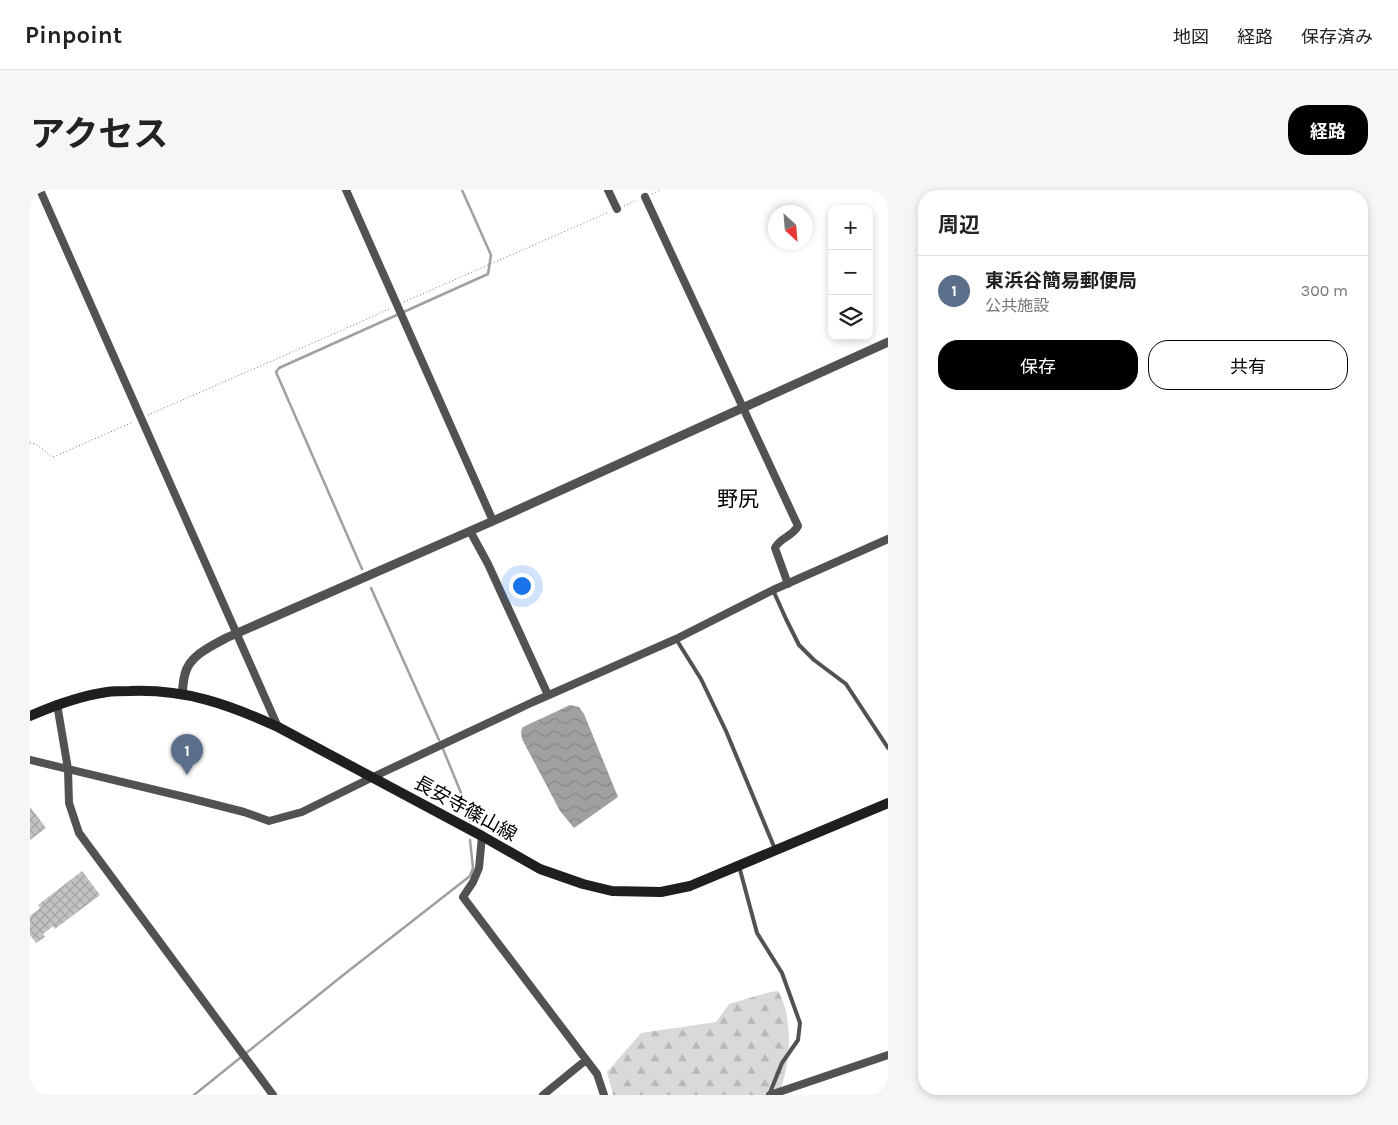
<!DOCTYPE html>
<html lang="ja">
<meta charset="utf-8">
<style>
:root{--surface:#fff;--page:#f6f6f6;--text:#222;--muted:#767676;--line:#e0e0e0;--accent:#000}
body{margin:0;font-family:Karla,"Noto Sans JP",sans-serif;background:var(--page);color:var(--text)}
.controls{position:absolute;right:15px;top:15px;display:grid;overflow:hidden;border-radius:10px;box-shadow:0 2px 8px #0003}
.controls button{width:45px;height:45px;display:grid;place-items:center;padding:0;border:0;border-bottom:1px solid var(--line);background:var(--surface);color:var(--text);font:25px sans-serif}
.compass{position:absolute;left:738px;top:15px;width:45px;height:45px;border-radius:50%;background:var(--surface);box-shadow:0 2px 8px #0003;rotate:154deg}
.you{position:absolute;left:491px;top:395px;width:18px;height:18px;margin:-12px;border:4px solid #fff;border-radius:50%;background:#1a73e8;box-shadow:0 0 0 8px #1a73e833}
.badge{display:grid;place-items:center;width:32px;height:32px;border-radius:50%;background:var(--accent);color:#fff;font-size:16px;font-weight:700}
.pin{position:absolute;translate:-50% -41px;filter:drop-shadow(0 1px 2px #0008)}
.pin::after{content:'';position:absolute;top:26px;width:18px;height:15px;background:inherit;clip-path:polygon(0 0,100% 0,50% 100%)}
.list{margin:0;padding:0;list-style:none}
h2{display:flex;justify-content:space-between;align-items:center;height:65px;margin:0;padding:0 20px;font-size:21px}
h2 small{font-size:16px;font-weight:400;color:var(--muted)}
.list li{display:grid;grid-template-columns:32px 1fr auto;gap:15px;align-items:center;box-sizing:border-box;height:70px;padding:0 20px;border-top:1px solid var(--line)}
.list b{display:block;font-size:19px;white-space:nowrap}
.list p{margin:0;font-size:16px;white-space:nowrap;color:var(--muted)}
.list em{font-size:16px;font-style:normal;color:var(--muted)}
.actions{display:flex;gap:10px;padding:15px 20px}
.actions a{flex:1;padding:11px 0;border:1px solid var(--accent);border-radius:20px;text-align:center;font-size:18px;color:var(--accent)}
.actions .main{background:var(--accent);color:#fff}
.icon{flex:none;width:28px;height:28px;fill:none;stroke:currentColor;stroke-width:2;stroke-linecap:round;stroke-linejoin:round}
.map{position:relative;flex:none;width:858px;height:905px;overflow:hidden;border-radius:20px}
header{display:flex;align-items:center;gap:30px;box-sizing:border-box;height:70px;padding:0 25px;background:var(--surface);border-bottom:1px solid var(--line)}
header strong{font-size:24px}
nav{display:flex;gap:28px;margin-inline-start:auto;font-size:18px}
.intro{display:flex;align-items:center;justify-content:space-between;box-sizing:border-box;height:120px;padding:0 30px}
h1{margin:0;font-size:35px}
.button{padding:12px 22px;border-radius:20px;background:var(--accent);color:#fff;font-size:18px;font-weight:700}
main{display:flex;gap:30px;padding:0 30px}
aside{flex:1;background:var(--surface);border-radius:20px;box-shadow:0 2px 8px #0003}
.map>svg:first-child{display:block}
</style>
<header>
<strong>Pinpoint</strong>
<nav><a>地図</a><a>経路</a><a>保存済み</a></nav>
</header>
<div class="intro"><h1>アクセス</h1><a class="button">経路</a></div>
<main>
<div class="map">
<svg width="858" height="905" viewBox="0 0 858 905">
<defs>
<pattern id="forest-firs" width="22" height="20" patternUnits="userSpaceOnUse" patternTransform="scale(1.25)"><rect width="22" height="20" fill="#d9d9d9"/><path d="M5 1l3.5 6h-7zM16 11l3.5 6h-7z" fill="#b8b8b8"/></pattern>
<pattern id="water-waves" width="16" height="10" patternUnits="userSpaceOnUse" patternTransform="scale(1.25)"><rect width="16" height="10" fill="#a0a0a0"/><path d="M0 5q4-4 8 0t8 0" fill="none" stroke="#888"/></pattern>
<pattern id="building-cross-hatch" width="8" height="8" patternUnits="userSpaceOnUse" patternTransform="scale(1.25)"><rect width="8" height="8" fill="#c2c2c2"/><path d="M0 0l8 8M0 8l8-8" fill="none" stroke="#a5a5a5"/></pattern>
</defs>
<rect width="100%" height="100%" fill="#fff"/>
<path fill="url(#forest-firs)" d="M748,801C764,828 761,877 748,905H583L577,882L611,843L686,832L699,814L740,802Z"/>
<path fill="url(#water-waves)" d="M540,515L549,517L554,524L588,607L544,638L530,621L492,549L491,541L493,537Z"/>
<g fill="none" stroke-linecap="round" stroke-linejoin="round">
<path stroke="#a0a0a0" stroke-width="2.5" d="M332,379L246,182L249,178L458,84L461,65L432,0
M341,398L409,550
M413,559L438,620L440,631
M164,905L312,786L440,686L443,678L440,650"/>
</g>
<path fill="url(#building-cross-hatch)" d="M0,617L16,638L0,650Z
M52,681L70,705L25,739L23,736L13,744L15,747L6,753L0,745V726L10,718L8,715Z"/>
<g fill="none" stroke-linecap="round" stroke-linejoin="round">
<path stroke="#747474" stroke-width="1" stroke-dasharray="1 2.5" stroke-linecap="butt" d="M622,4L630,0
M594,16L607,10
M374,112L579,22
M118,225L299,146L359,119
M0,253L6,254L22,267L28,265L103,232"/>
<path stroke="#525252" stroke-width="4" d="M743,400L756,429L769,455L784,470L816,494L858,558
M646,449L671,489L696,541L745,659
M709,676L727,743L752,783L770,833L768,850L752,873L739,905"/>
<path stroke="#525252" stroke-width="8" d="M10,0L248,537
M316,0L463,331
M578,0L587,19
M615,7L768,336C762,347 749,348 745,358L758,394
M440,341L458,374L518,505
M27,514L38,579L39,613L49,643L243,905
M0,570L159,608L214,622L239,631L272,622L343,587L503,512L646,449L743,400L858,349
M452,646L449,678L443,692L433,707L567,884L574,905
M513,905L556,870
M740,905L858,865"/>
<path stroke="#525252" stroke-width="9" d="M152,504C153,498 153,491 155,484C159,466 181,456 196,448L463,331L858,152"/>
<path stroke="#1f1f1f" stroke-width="10" d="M0,526C25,515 50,506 77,502C84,501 92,501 100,501C155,499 198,514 248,537L452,646L510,679L553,694L582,701L631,702L660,696L858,613"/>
</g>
<g text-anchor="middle" stroke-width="4" stroke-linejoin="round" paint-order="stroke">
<g font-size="19" fill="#000" stroke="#fff">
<text transform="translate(436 618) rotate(29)" y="7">長安寺篠山線</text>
</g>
<g font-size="21" fill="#000" stroke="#fff">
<text x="708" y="316">野尻</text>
</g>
</g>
</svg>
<div class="controls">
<button>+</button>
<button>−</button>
<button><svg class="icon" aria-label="layers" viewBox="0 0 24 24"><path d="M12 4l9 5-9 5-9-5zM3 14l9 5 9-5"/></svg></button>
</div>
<svg class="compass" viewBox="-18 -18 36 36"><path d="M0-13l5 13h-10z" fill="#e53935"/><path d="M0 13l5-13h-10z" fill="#767676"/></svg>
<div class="you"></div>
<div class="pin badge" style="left:157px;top:585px;background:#5c6f8a">1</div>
</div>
<aside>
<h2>周辺<small></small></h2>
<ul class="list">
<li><span class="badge" style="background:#5c6f8a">1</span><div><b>東浜谷簡易郵便局</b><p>公共施設</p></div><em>300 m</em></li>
</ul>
<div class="actions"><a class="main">保存</a><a>共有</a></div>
</aside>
</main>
